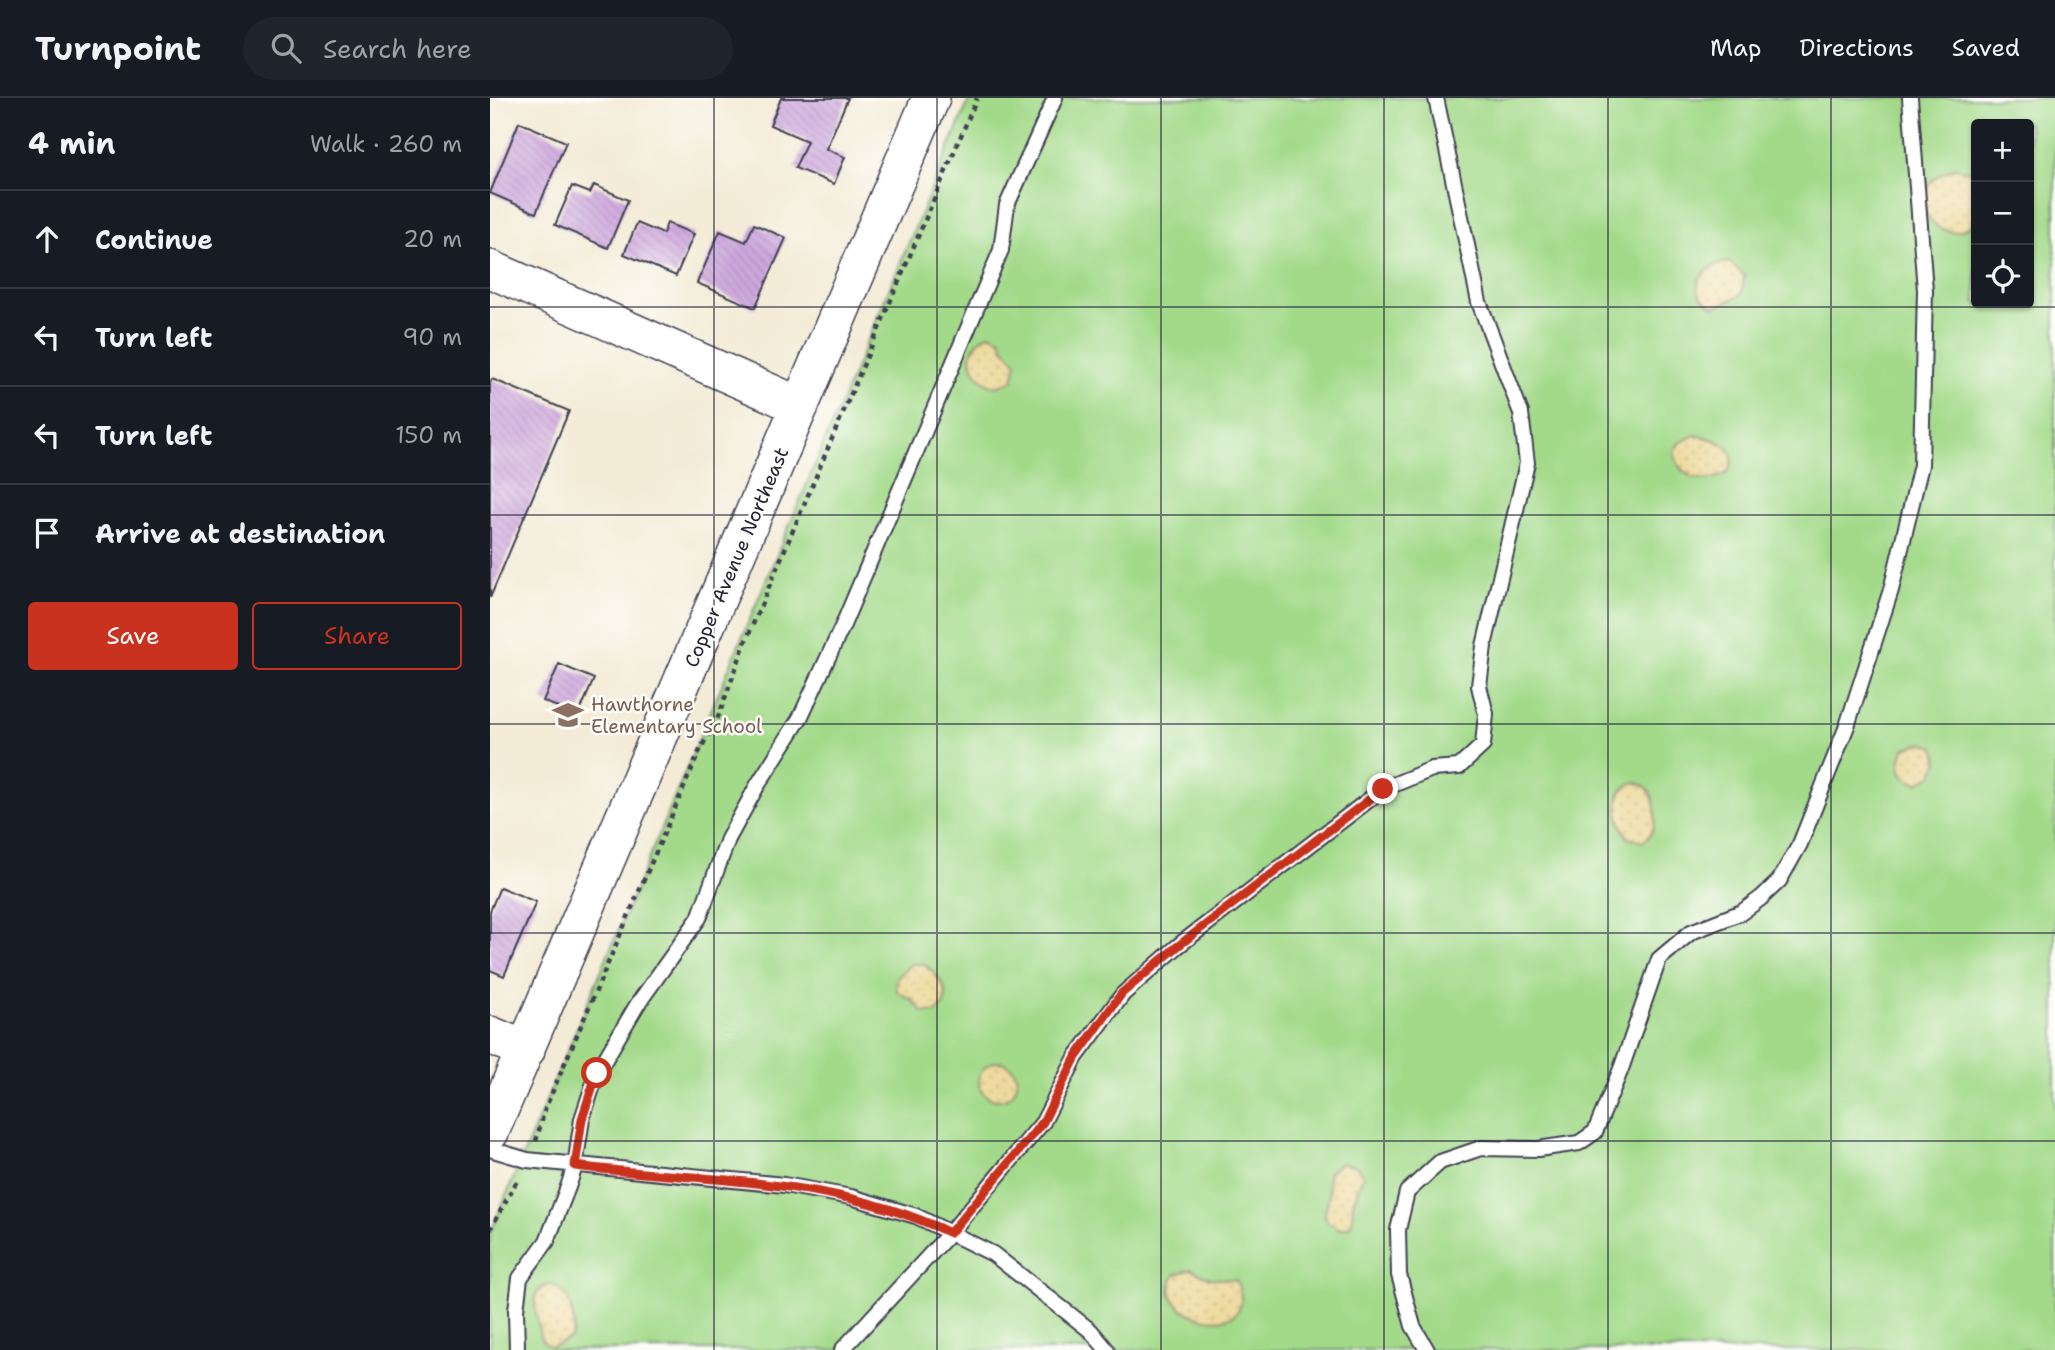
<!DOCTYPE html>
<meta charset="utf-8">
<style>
:root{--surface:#171b24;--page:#20242c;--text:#f1f3f6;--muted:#9ea1a6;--line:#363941;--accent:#c8321e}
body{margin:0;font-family:"Shantell Sans",sans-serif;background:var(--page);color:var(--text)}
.controls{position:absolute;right:21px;top:21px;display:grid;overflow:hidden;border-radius:7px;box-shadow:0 2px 5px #0004}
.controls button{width:63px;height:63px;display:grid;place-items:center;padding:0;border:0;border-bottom:2px solid var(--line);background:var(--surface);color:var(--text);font:35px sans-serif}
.stop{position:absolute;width:21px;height:21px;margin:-16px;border:5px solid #c8321e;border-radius:50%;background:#fff}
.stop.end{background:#c8321e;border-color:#fff;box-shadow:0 2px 7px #0008}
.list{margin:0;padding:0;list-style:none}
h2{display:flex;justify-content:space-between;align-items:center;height:91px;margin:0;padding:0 28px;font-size:30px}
h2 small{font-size:23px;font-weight:400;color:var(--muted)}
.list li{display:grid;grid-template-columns:46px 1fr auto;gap:21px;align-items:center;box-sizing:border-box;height:98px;padding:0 28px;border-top:2px solid var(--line)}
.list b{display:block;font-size:26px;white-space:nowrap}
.list em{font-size:23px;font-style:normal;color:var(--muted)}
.actions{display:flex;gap:14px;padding:21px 28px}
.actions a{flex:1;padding:16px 0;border:2px solid var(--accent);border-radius:7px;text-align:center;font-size:24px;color:var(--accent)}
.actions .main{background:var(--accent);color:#fff}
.icon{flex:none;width:38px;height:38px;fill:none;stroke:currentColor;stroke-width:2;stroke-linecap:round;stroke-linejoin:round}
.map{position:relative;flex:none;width:1565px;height:1252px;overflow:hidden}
header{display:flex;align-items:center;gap:42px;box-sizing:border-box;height:98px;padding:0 35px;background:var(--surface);border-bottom:2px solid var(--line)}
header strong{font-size:33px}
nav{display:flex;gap:38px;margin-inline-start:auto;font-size:24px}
.search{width:490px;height:63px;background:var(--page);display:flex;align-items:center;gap:18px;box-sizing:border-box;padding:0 24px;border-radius:38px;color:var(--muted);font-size:26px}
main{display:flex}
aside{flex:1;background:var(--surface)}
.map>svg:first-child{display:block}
</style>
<header>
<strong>Turnpoint</strong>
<div class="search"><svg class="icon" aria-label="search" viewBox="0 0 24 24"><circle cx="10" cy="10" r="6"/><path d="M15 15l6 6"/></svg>Search here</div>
<nav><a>Map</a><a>Directions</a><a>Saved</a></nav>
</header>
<main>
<aside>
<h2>4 min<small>Walk · 260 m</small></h2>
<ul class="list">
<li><svg class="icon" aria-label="ahead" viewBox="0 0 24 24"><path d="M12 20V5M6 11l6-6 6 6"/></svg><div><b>Continue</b></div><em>20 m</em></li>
<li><svg class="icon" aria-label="left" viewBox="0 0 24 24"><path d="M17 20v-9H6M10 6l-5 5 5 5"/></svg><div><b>Turn left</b></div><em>90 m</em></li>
<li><svg class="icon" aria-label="left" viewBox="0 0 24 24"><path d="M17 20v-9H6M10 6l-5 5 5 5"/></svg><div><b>Turn left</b></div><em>150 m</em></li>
<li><svg class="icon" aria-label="arrive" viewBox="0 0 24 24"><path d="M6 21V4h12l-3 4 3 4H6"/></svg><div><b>Arrive at destination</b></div></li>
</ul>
<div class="actions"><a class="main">Save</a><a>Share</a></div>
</aside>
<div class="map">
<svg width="1565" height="1252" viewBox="0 0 1565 1252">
<defs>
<pattern id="sand-dots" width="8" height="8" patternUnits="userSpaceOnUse" patternTransform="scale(1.75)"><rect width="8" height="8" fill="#eeda9e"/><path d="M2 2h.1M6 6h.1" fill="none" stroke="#ccbb89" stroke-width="1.8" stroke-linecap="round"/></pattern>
<pattern id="building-back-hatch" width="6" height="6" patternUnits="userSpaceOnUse" patternTransform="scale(1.75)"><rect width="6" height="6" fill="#cda7dd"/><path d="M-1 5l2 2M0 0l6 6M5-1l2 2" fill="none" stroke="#b08fbf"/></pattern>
</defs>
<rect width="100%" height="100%" fill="#fdfcf7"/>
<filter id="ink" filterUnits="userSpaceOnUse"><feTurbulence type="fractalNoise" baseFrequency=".0143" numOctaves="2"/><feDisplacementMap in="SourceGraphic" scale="14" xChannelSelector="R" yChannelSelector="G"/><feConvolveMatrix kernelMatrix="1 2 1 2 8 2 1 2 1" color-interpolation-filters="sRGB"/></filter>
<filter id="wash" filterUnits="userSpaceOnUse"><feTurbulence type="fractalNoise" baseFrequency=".00686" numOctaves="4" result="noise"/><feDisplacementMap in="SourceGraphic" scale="28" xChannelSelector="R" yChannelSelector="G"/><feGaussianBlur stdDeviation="1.57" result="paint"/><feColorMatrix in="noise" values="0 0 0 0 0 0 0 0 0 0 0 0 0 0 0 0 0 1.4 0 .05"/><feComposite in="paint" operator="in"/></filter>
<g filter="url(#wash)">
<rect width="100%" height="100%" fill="#f3ebd6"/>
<path fill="#a3da8a" stroke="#627e62" stroke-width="2" fill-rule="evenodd" d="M480,0H1565V1252H0V1136ZM1486,26H1539V205H1486Z"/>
<path fill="url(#sand-dots)" stroke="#887e6c" stroke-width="2" d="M1465,70L1481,73L1486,77V123C1449,160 1401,89 1465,70Z
M1239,164L1254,177L1253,193L1247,199L1226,209C1193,194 1209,168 1239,164Z
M499,236L511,241L513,249L527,265L523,282L507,289C479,281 470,250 499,236Z
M1205,337C1226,341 1254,349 1237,375C1214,388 1189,381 1184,354L1189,345Z
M1432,645L1445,649L1449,663L1442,678L1428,685C1409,681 1406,667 1415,650Z
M1146,684C1149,686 1153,686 1156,689C1169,701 1169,737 1152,744L1138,740C1126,721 1120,691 1146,684Z
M421,866H434C450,879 467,898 446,915L433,914L421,901L409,895L406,890L407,880Z
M489 983a19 19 0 1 1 38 0a19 19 0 1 1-38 0Z
M850,1065L866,1068L873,1077L863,1105L862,1125L858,1129L850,1131L838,1124L834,1118L839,1098L838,1075Z
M701,1171L720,1180L746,1182C777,1250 653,1219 686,1176Z
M59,1187C80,1188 88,1224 81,1240L62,1249C47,1244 50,1233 47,1220C44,1206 41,1191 59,1187Z"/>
<g id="blocks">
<path fill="url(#building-back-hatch)" d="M291,0H358L336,51L355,59L344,86L305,70L317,43L280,27Z
M29,24L76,44L46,115L0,95Z
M104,87L138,102L118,150L65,127L82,88L100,95Z
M147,125L173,136L177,125L204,136L186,178L134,156Z
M264,126L296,140L265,210L207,185L230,133L256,144Z
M2,281L79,313L0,500V285Z
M69,566L104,581L88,618L53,603Z
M10,789L46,804L14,878L0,872V813Z"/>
</g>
</g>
<g filter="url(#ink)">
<use href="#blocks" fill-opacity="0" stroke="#414052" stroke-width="2"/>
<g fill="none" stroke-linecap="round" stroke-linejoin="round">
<g stroke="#414052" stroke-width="18">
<path id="lane" d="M0,1051L37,1062L294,1087L361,1099L426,1118L503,1156L601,1233L617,1252
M27,1252L26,1212L30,1180L57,1143L78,1089L85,1068L92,1021L107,975L147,907L209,820L238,741L267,688L310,620L353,527L511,152L517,107L565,0
M352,1252L460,1135L553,1024L586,959L633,896L688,848L893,691L942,671L969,669L993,647L996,616L989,588L994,548L1037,365L1031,315L989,204L946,0
M937,1252L923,1228L909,1177L908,1132L917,1094L950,1064L991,1050L1048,1051L1089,1045L1105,1034L1131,971L1169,861L1201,834L1252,814L1271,800L1289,783L1310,746L1357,628L1401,492L1431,367L1435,192L1420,0"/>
</g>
<g stroke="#414052" stroke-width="40">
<path id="secondary" d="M0,171L310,308
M0,937L36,952
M0,1034L441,0"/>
</g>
<path stroke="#414052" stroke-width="4.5" stroke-dasharray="5 5" stroke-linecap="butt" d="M46,1043L55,1011L210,652L229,617L255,545L487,0
M0,1132L28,1081"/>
<use href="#lane" stroke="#fff" stroke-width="14"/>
<use href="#secondary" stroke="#fff" stroke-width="37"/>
</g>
</g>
<g fill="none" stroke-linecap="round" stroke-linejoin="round" filter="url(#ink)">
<path stroke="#c8321e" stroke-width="9" d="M107,975L92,1021L85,1068C211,1084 343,1078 460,1135L553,1024L586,959L632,895L688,848L893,691"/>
</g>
<path fill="none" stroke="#22223b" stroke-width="2" stroke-opacity="0.55" d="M224,0V1252M447,0V1252M671,0V1252M894,0V1252M1118,0V1252M1341,0V1252M0,209H1565M0,417H1565M0,626H1565M0,835H1565M0,1043H1565"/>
<defs>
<g id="school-bare" transform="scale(2.415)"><path d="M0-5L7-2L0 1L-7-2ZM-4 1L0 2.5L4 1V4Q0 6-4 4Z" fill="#8d6e63" stroke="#fdfcf7" stroke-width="2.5" paint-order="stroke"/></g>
</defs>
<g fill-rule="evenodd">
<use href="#school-bare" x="78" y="617"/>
</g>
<g text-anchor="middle" stroke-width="5" stroke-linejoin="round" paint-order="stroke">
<g font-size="19" fill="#22223b" stroke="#fdfcf7">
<text transform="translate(246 459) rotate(-67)" y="7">Copper Avenue Northeast</text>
</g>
<g font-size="19" fill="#785e54" stroke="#fdfcf7" text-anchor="start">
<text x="101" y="613">Hawthorne<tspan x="101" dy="22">Elementary School</tspan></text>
</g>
</g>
</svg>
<div class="controls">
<button>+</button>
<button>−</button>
<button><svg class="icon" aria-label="locate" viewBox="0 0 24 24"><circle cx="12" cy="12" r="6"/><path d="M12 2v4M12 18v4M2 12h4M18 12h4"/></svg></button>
</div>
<div class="stop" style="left:107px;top:975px"></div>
<div class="stop end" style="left:893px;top:691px"></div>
</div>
</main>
